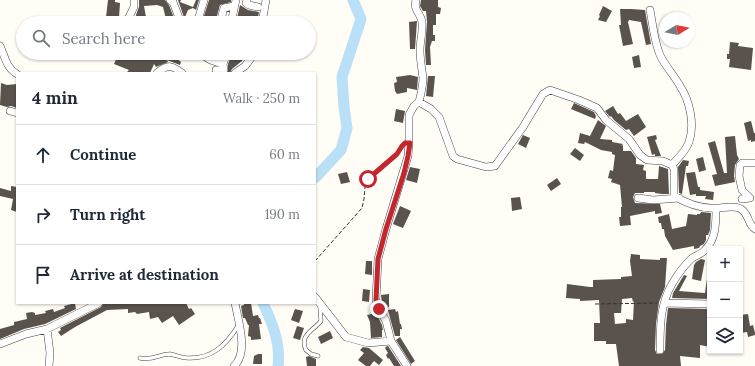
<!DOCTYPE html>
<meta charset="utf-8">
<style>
:root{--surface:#fff;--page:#f2f2f3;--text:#1f2937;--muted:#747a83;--line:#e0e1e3}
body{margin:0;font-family:Lora,serif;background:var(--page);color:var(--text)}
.controls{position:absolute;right:12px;bottom:12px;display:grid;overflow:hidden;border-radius:0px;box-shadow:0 1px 3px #0004}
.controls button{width:36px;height:36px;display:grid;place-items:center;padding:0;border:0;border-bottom:1px solid var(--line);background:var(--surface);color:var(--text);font:20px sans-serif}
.compass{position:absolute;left:659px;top:12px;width:36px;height:36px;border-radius:50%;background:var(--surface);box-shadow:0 1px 3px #0004;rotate:80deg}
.stop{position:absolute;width:12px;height:12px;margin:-9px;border:3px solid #c4262e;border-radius:50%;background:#fff}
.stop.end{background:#c4262e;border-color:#fff;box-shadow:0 1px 4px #0008}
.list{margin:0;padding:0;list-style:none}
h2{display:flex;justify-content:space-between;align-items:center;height:52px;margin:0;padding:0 16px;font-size:17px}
h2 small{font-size:13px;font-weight:400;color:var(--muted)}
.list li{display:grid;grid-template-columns:26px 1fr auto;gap:12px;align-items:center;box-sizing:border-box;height:60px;padding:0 16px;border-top:1px solid var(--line)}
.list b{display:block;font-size:15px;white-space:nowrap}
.list em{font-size:13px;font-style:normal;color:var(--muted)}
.icon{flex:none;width:22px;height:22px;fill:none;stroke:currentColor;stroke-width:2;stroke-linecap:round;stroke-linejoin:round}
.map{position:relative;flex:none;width:755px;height:366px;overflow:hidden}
.search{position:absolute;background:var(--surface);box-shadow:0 1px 3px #0004;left:16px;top:16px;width:300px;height:44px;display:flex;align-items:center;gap:10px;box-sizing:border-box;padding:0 14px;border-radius:22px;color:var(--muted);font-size:15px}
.panel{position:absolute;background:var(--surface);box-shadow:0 1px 3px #0004;left:16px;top:72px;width:300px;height:232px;border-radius:0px}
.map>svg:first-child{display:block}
</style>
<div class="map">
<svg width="755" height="366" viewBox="0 0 755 366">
<rect width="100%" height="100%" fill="#fffdf5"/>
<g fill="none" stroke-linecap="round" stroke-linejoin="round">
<path stroke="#b9e0f7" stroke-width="11" d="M315,178L341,150L347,128L344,107L342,77L361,19L353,0
M263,303C272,322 281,344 278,366"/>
</g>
<path fill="#5a524d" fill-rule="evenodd" d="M108,0H115V2L120,3L119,17H123L121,23H99L100,21L96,20L101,16L106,17Z
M139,0H165L169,5L176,23H167L163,7L157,5L144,6L146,17L141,18L143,23H137L136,15L139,7Z
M178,0H181L180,2L193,7L196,0H199L196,10L193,8L188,10L185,17L193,20L194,23H186Z
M209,0H231V2L220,5L215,23H205L203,19Z
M421,0H438V7L441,8L440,14H436V25H433V35H435V41H432L430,47L431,65H426L425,50L427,22L426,11H423L420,6Z
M240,5L248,10L259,12L257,23H236Z
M603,6L612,11L606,22L598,20L600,16L599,15Z
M620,9H631L645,10L651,44L646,45L641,22L629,20L628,22L633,44L623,46L619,25H621Z
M417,21L415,49H410L409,22Z
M730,42L739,43L738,46L753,48L751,70L729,67L730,59H727V54H729Z
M119,53H148L145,58L171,54L181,62L180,65L167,60L168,62L156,67L154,64L150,73H126L129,70L114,64Z
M178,53H197L198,59L178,55Z
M239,53H245L242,61L232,69L230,73H228V64L232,54L237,58Z
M639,55L641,67L634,68L632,57Z
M410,75L418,77L417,90L407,88V92L397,94L395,91L394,83L397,82L396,77Z
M428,76H435L433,97L426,96Z
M1,83L7,85L17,84V108L11,106L7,107L0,105Z
M574,103L594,112L596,116L595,119L571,109Z
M613,106L618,114L620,113L626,121L638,114L646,127L634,136L629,129L626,130L614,120L611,116L610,117L605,111Z
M396,109L405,111L403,123L394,121Z
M598,120L606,126L600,139L612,140V142L623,144L621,146L623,145V151H631L636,158V164L644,165L643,170L646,171V179H658L659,166L668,169L669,194H662L655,193V192H644V193H635L633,197L635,203L660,204L662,213L655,214V211L630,216L631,225L620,226L619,217H621V207H622L620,185L611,182L612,179L608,178L610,170L613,171L615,155L612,154V152L601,150L585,142L584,144L578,143L580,133L590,136Z
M751,121L754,133H755V141L751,142V140L748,141L744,123Z
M523,135L530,138L526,148L518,144Z
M656,135L657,139L655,140L661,156H655V154L652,155L647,137Z
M735,136L737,155L739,159L735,165L734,176L735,182L715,186L712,175L717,174L708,143L715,141L724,173H727L725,137Z
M575,148L584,155L580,161L570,154Z
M703,157L706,170L699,172L696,159Z
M683,160L689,161L688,166H686L682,194L679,193L678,167Z
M410,167L420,169L417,183L406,180Z
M347,172L350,182L341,184L338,174Z
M695,172L698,187H700V190L714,192L713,200L705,199L706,196H696V194L690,195L686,173Z
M557,178L561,184L551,191L547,185Z
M11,186L17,187V212L11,210L13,199L0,196V188L11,191Z
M520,197L522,209L512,211L511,198Z
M400,206L411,211L403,228L393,224Z
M701,212L711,213L710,230L708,235H706V240L704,244L700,246L699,248L694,249V246L673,250L665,236L664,229H662L661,223H659L658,217L669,214L672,229L686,226L688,214L697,215V214H700Z
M631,254L640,255V259L660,260V258H667L665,287L659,302L656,324L655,350L657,354H662L665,350L666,325L668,308L710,309V347L700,345V358L680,356L681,366H619L616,344H606V341H594V323H600L599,300L580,301V299L566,298L567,284L590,287H593V280L621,279V277L632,276L630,261ZM632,298L633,302L634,301L633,320L626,319V323L615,324L614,313H621L622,299Z
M701,259L705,260L701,281L692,279L694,265L696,262Z
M366,261H372V275L365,274Z
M684,275L687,276L679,291L705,293L707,279H710V299L672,298L673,293Z
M363,289L370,290L369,302L362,301Z
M389,294V307L385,308L382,303L381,295Z
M75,303L76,309L45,324L24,329L0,339V329L14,325V322L27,319L26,313L32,312L35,313V315L46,313L45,311L53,309L54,312L65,308L64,306Z
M104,303H186L189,309L191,308L195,314L179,325L173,316L162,323L158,317L150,319L149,312L137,314L135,312L128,313V309L107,310L75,327L61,336L58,332L61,330L60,328L101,307Z
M244,303H251L253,316L258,315L259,318H260L262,324H259L261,339L251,340V337L248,336L249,325H248L245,318H243L241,306L244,305Z
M295,309L303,311L299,323L291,320Z
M395,309L396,312L398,311L400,324H401L402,329H400V336H395L390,318L388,310Z
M376,313L382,325L383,330H382V337L371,338L370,322L367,315Z
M748,314L750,326L753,325L755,333V335L748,337L747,332L740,333V327H741L740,315Z
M297,326L304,328L300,340L293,338Z
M330,331L333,338L321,344L318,337Z
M400,337L415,361L411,364L396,340Z
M387,346H388L401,366H394L389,358L388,359L386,355L388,353L385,348Z
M363,347L369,348L383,360L379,365L374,361L370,366H366L358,360L364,353L360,350Z
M258,354H262V364H253L254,356Z
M309,356L316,359V366H307L306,357Z"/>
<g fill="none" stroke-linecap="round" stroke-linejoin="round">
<g stroke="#444" stroke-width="4.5">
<path id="service" d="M318,356L311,354L306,350C299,335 313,331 321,321L320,307
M140,358C153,361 159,354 170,354C176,355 182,358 188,358C212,359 226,345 238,326"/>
</g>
<g stroke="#444" stroke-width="8">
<path id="minor" d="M170,0L173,2L181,23
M247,0L246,3L249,5L258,7
M416,0C413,11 421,13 422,22C423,32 420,41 420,50C420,60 422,69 423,78C423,86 421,94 419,102
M650,10C653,25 654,41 660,55C665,66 674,75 680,86C690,101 695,125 689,142C686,151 678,158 672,165
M126,23L134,7V0
M200,23L198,20L204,0
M220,23L224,8L234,6
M231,23L236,0
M262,23L266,0
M0,46C5,56 6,68 17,74
M202,53C208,61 214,61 223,64L224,70H216L217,73
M223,64L227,53
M157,73C168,64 172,65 182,73
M235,73L245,66L255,53
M10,111L17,113
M638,198L653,200L679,198
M742,199L750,198L742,190L739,176L740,165L742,163H755
M315,297L346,337L368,343L391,341L386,321L377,305L376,300L378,259L386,229L408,156L409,143V115L414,106L419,102L431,109L439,117L453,156L457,159L486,167L495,166L523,127L543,94L550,90L579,100L597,108L606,120L629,139L640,155L647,160L663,161L672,165L674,169V196C686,203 702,209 716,208C724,208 734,205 741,209C749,214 748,225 755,229
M664,303L710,304
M47,329L50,353L49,366
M391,341L407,366
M0,344L26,334L47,329L99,303
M660,350C660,328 660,304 672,284C676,277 685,265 691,259C694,256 700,255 704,251C716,240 716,224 716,208
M234,366C249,353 238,320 235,303"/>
</g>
<path stroke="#333" stroke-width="1" stroke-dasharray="4 2" stroke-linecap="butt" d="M315,261L362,208L364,199L365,187L367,179L397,154L402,145
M595,304L657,303"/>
<use href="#service" stroke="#fff" stroke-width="3.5"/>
<use href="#minor" stroke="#fff" stroke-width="7"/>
</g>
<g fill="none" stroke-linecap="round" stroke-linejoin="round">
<path stroke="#c4262e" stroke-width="5" d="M368,179L397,154L402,146L405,143H410L408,156L404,173L386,229L378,259L376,300L379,309"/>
</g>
</svg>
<div class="controls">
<button>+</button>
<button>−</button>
<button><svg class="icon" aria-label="layers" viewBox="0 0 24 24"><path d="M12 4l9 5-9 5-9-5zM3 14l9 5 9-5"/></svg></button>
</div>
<svg class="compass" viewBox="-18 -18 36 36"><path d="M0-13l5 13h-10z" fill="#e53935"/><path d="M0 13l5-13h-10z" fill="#747a83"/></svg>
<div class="stop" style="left:368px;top:179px"></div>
<div class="stop end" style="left:379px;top:309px"></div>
<div class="search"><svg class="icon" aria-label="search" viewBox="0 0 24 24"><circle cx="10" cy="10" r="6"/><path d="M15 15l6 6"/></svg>Search here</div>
<section class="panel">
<h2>4 min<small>Walk · 250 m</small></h2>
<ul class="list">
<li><svg class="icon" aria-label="ahead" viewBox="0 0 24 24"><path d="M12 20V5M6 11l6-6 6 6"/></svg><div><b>Continue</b></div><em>60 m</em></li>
<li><svg class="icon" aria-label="right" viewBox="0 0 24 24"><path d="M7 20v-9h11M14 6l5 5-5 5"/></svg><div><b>Turn right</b></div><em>190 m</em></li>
<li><svg class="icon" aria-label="arrive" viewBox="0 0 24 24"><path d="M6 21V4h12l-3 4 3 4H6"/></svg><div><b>Arrive at destination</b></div></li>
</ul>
</section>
</div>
